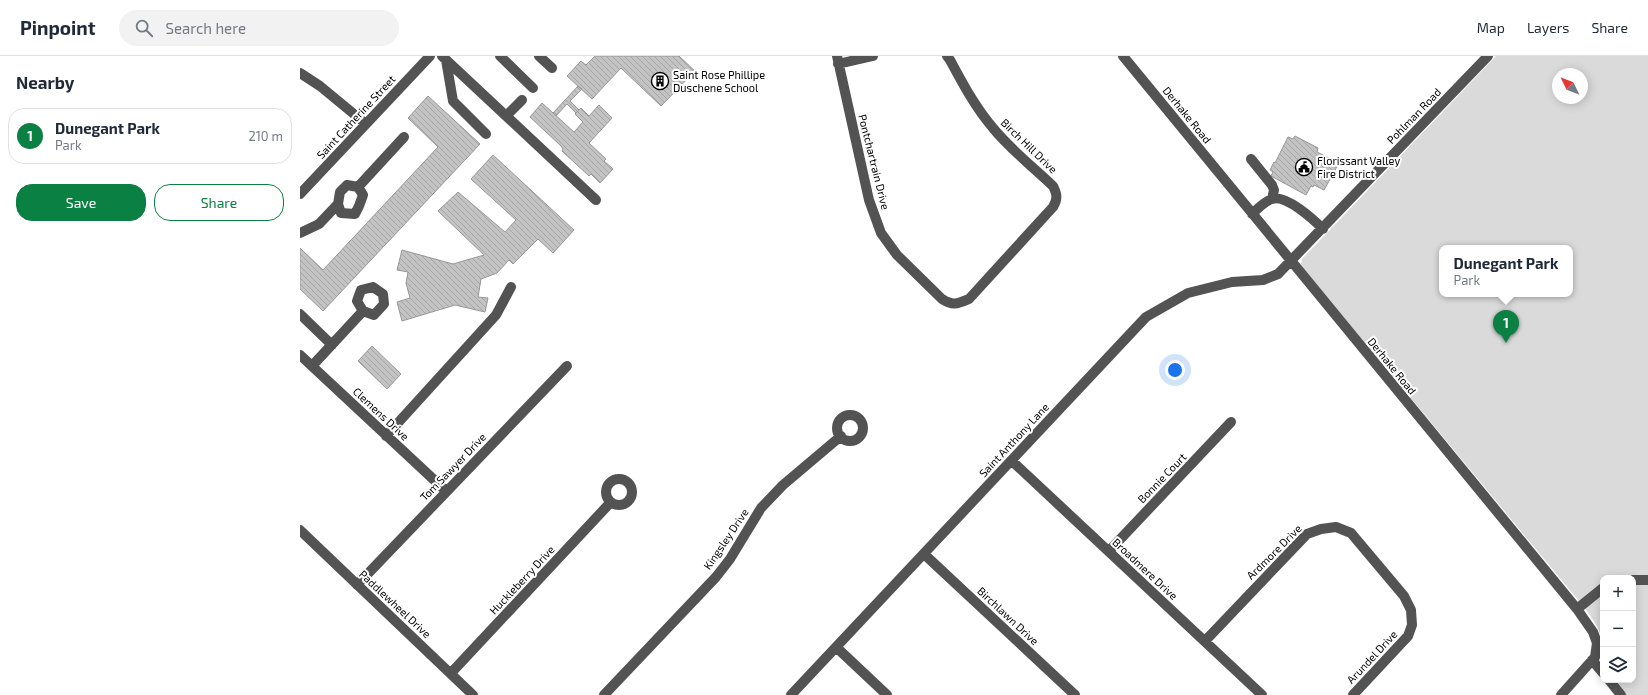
<!DOCTYPE html>
<meta charset="utf-8">
<style>
:root{--surface:#fff;--page:#f2f2f3;--text:#1f2937;--muted:#747a83;--line:#e0e1e3;--accent:#0b8043}
body{margin:0;font-family:"Exo 2",sans-serif;background:var(--page);color:var(--text)}
.controls{position:absolute;right:12px;bottom:12px;display:grid;overflow:hidden;border-radius:8px;box-shadow:0 2px 10px #0003}
.controls button{width:36px;height:36px;display:grid;place-items:center;padding:0;border:0;border-bottom:1px solid var(--line);background:var(--surface);color:var(--text);font:20px sans-serif}
.compass{position:absolute;left:1252px;top:12px;width:36px;height:36px;border-radius:50%;background:var(--surface);box-shadow:0 2px 10px #0003;rotate:313deg}
.you{position:absolute;left:875px;top:314px;width:14px;height:14px;margin:-10px;border:3px solid #fff;border-radius:50%;background:#1a73e8;box-shadow:0 0 0 6px #1a73e833}
.badge{display:grid;place-items:center;width:26px;height:26px;border-radius:50%;background:var(--accent);color:#fff;font-size:13px;font-weight:700}
.pin{position:absolute;translate:-50% -33px;filter:drop-shadow(0 1px 2px #0008)}
.pin::after{content:'';position:absolute;top:21px;width:14px;height:12px;background:inherit;clip-path:polygon(0 0,100% 0,50% 100%)}
.popup{position:absolute;left:1139px;top:189px;width:134px;height:52px;box-sizing:border-box;display:grid;place-content:center;border-radius:8px;background:var(--surface);filter:drop-shadow(0 1px 3px #0005);font-size:13px;white-space:nowrap;color:var(--muted)}
.popup b{font-size:15px;color:var(--text)}
.popup::after{content:'';position:absolute;left:50%;top:100%;margin-left:-8px;border:8px solid transparent;border-top-color:var(--surface)}
.list{margin:0;padding:0;list-style:none}
h2{display:flex;justify-content:space-between;align-items:center;height:52px;margin:0;padding:0 16px;font-size:17px}
h2 small{font-size:13px;font-weight:400;color:var(--muted)}
.list li{display:grid;grid-template-columns:26px 1fr auto;gap:12px;align-items:center;box-sizing:border-box;height:56px;margin:0 8px 8px;padding:0 8px;border:1px solid var(--line);border-radius:16px}
.list b{display:block;font-size:15px;white-space:nowrap}
.list p{margin:0;font-size:13px;white-space:nowrap;color:var(--muted)}
.list em{font-size:13px;font-style:normal;color:var(--muted)}
.actions{display:flex;gap:8px;padding:12px 16px}
.actions a{flex:1;padding:9px 0;border:1px solid var(--accent);border-radius:16px;text-align:center;font-size:14px;color:var(--accent)}
.actions .main{background:var(--accent);color:#fff}
.icon{flex:none;width:22px;height:22px;fill:none;stroke:currentColor;stroke-width:2;stroke-linecap:round;stroke-linejoin:round}
.map{position:relative;flex:none;width:1348px;height:639px;overflow:hidden}
header{display:flex;align-items:center;gap:24px;box-sizing:border-box;height:56px;padding:0 20px;background:var(--surface);border-bottom:1px solid var(--line)}
header strong{font-size:19px}
nav{display:flex;gap:22px;margin-inline-start:auto;font-size:14px}
.search{width:280px;height:36px;background:var(--page);display:flex;align-items:center;gap:10px;box-sizing:border-box;padding:0 14px;border-radius:22px;color:var(--muted);font-size:15px}
main{display:flex}
aside{flex:1;background:var(--surface)}
.map>svg:first-child{display:block}
</style>
<header>
<strong>Pinpoint</strong>
<div class="search"><svg class="icon" aria-label="search" viewBox="0 0 24 24"><circle cx="10" cy="10" r="6"/><path d="M15 15l6 6"/></svg>Search here</div>
<nav><a>Map</a><a>Layers</a><a>Share</a></nav>
</header>
<main>
<aside>
<h2>Nearby<small></small></h2>
<ul class="list">
<li><span class="badge">1</span><div><b>Dunegant Park</b><p>Park</p></div><em>210 m</em></li>
</ul>
<div class="actions"><a class="main">Save</a><a>Share</a></div>
</aside>
<div class="map">
<svg width="1348" height="639" viewBox="0 0 1348 639">
<defs>
<pattern id="building-back-hatch" width="6" height="6" patternUnits="userSpaceOnUse"><rect width="6" height="6" fill="#c3c3c3"/><path d="M-1 5l2 2M0 0l6 6M5-1l2 2" fill="none" stroke="#a6a6a6"/></pattern>
</defs>
<rect width="100%" height="100%" fill="#fff"/>
<path fill="#dadada" fill-rule="evenodd" d="M1196,0H1348V639H1323L1309,624H1333V522H1303V589C1301,573 1292,562 1283,550L1004,213L1001,208L1002,203ZM1258,18H1282V42H1258ZM1142,192H1270V238H1142Z"/>
<path fill="url(#building-back-hatch)" stroke="#979797" d="M295,0H379L395,15L361,50L321,12L292,43L267,20L281,5L286,9Z
M278,30L282,33L270,45L279,54L276,57L267,48L256,60L253,57Z
M128,40L180,88L23,255L0,233V192L23,214L138,91L108,62Z
M242,47L274,76L283,66L275,58L281,52L289,60L299,49L312,62L289,87L306,103L304,105L313,113L300,127L291,118L289,120L262,95L263,93L261,90L230,61Z
M995,80L1018,92L1017,96L1039,107L1024,134L1014,129L1013,131L1011,130L1006,139L971,120L973,116L970,114L974,106L975,107L988,81L993,83Z
M193,99L274,174L253,197L238,183L213,208L209,204L197,217L181,223L178,241L188,242L185,256L155,249L102,265L97,246L110,242L106,227L108,216L97,214L102,194L153,208L184,199L138,155L158,136L205,176L216,164L171,123Z
M72,290L101,318L87,333L58,305Z"/>
<g fill="none" stroke-linecap="round" stroke-linejoin="round">
<path stroke="#535353" stroke-width="10" d="M142,0L296,144
M200,0L233,32
M239,0L252,12
M537,0L569,144L581,177L597,199L642,243C653,250 657,248 669,243L753,151C758,143 757,138 753,130C733,111 710,93 693,72C675,51 663,28 650,4L647,0
M823,0L1277,553L1293,576L1297,587L1295,601L1261,639
M146,4L153,45L186,78
M538,8L573,0
M0,17L20,30L66,68
M206,60L222,44
M951,103L972,129L974,134L972,143
M0,138L130,0
M38,148L41,157L55,158L59,150L63,139L58,131
M952,158C957,153 965,145 972,143C986,138 1014,164 1023,173
M0,177L19,168L38,148L40,136L47,129L58,131L104,81
M0,258L32,289
M0,299L146,435
M12,310L63,255L74,259L84,248L83,238L73,231L61,234L57,245L63,255
M537 372a13 13 0 1 1 26 0a13 13 0 1 1-26 0Z
M86,380L196,259L211,231
M712,405L962,639
M306 436a13 13 0 1 1 26 0a13 13 0 1 1-26 0Z
M0,474L173,639
M809,495L931,366
M624,498L775,639
M1333,524H1348
M57,529L267,310
M1277,553L1303,532
M905,585L1007,478L1021,473L1036,471L1051,477L1104,540L1111,554L1112,569L1108,580L1053,639
M536,591L587,639
M1292,604L1303,617
M151,617L310,447
M1309,624L1321,639
M304,639L416,521L430,503L461,452L483,429L541,380
M491,639L846,261L888,237L932,226L963,224L978,218L1188,0"/>
</g>
<defs>
<g id="building-ring" transform="scale(0.9)"><circle r="9.5" fill="#fff" stroke="#000" stroke-width="1.5"/><path d="M-4-6H4V6H1V3H-1V6H-4ZM-2.5-4.3h1.7v1.8h-1.7ZM.8-4.3h1.7v1.8H.8ZM-2.5-1h1.7V.8h-1.7ZM.8-1h1.7V.8H.8Z" fill="#000"/></g>
<g id="civic-ring" transform="scale(0.9)"><circle r="9.5" fill="#fff" stroke="#000" stroke-width="1.5"/><path d="M-.6-6.5H3V-4.5H.6V-3L4-1V1h2V6H-6V1h2V-1L-.6-3ZM-1.2 2.5V6h2.4V2.5Z" fill="#000"/></g>
</defs>
<g fill-rule="evenodd">
<use href="#building-ring" x="360" y="25"/>
<use href="#civic-ring" x="1004" y="111"/>
</g>
<g text-anchor="middle" stroke-width="4" stroke-linejoin="round" paint-order="stroke">
<g font-size="11" fill="#000" stroke="#fff" text-anchor="start">
<text x="373" y="23">Saint Rose Phillipe<tspan x="373" dy="13">Duschene School</tspan></text>
<text x="1017" y="109">Florissant Valley<tspan x="1017" dy="13">Fire District</tspan></text>
</g>
<g font-size="11" fill="#000" stroke="#fff">
<text transform="translate(887 59) rotate(51)" y="4">Derhake Road</text>
<text transform="translate(1114 60) rotate(-46)" y="4">Pohlman Road</text>
<text transform="translate(56 61) rotate(-47)" y="4">Saint Catherine Street</text>
<text transform="translate(729 90) rotate(44)" y="4">Birch Hill Drive</text>
<text transform="translate(574 106) rotate(76)" y="4">Pontchartrain Drive</text>
<text transform="translate(1092 310) rotate(51)" y="4">Derhake Road</text>
<text transform="translate(81 358) rotate(43)" y="4">Clemens Drive</text>
<text transform="translate(714 384) rotate(-47)" y="4">Saint Anthony Lane</text>
<text transform="translate(153 411) rotate(-46)" y="4">Tom Sawyer Drive</text>
<text transform="translate(862 422) rotate(-46)" y="4">Bonnie Court</text>
<text transform="translate(426 483) rotate(-56)" y="4">Kingsley Drive</text>
<text transform="translate(974 496) rotate(-45)" y="4">Ardmore Drive</text>
<text transform="translate(845 513) rotate(43)" y="4">Broadmere Drive</text>
<text transform="translate(222 524) rotate(-47)" y="4">Huckleberry Drive</text>
<text transform="translate(95 548) rotate(43)" y="4">Paddlewheel Drive</text>
<text transform="translate(708 560) rotate(43)" y="4">Birchlawn Drive</text>
<text transform="translate(1072 601) rotate(-47)" y="4">Arundel Drive</text>
</g>
</g>
</svg>
<div class="controls">
<button>+</button>
<button>−</button>
<button><svg class="icon" aria-label="layers" viewBox="0 0 24 24"><path d="M12 4l9 5-9 5-9-5zM3 14l9 5 9-5"/></svg></button>
</div>
<svg class="compass" viewBox="-18 -18 36 36"><path d="M0-13l5 13h-10z" fill="#e53935"/><path d="M0 13l5-13h-10z" fill="#747a83"/></svg>
<div class="you"></div>
<div class="pin badge" style="left:1206px;top:287px">1</div>
<div class="popup"><b>Dunegant Park</b>Park</div>
</div>
</main>
